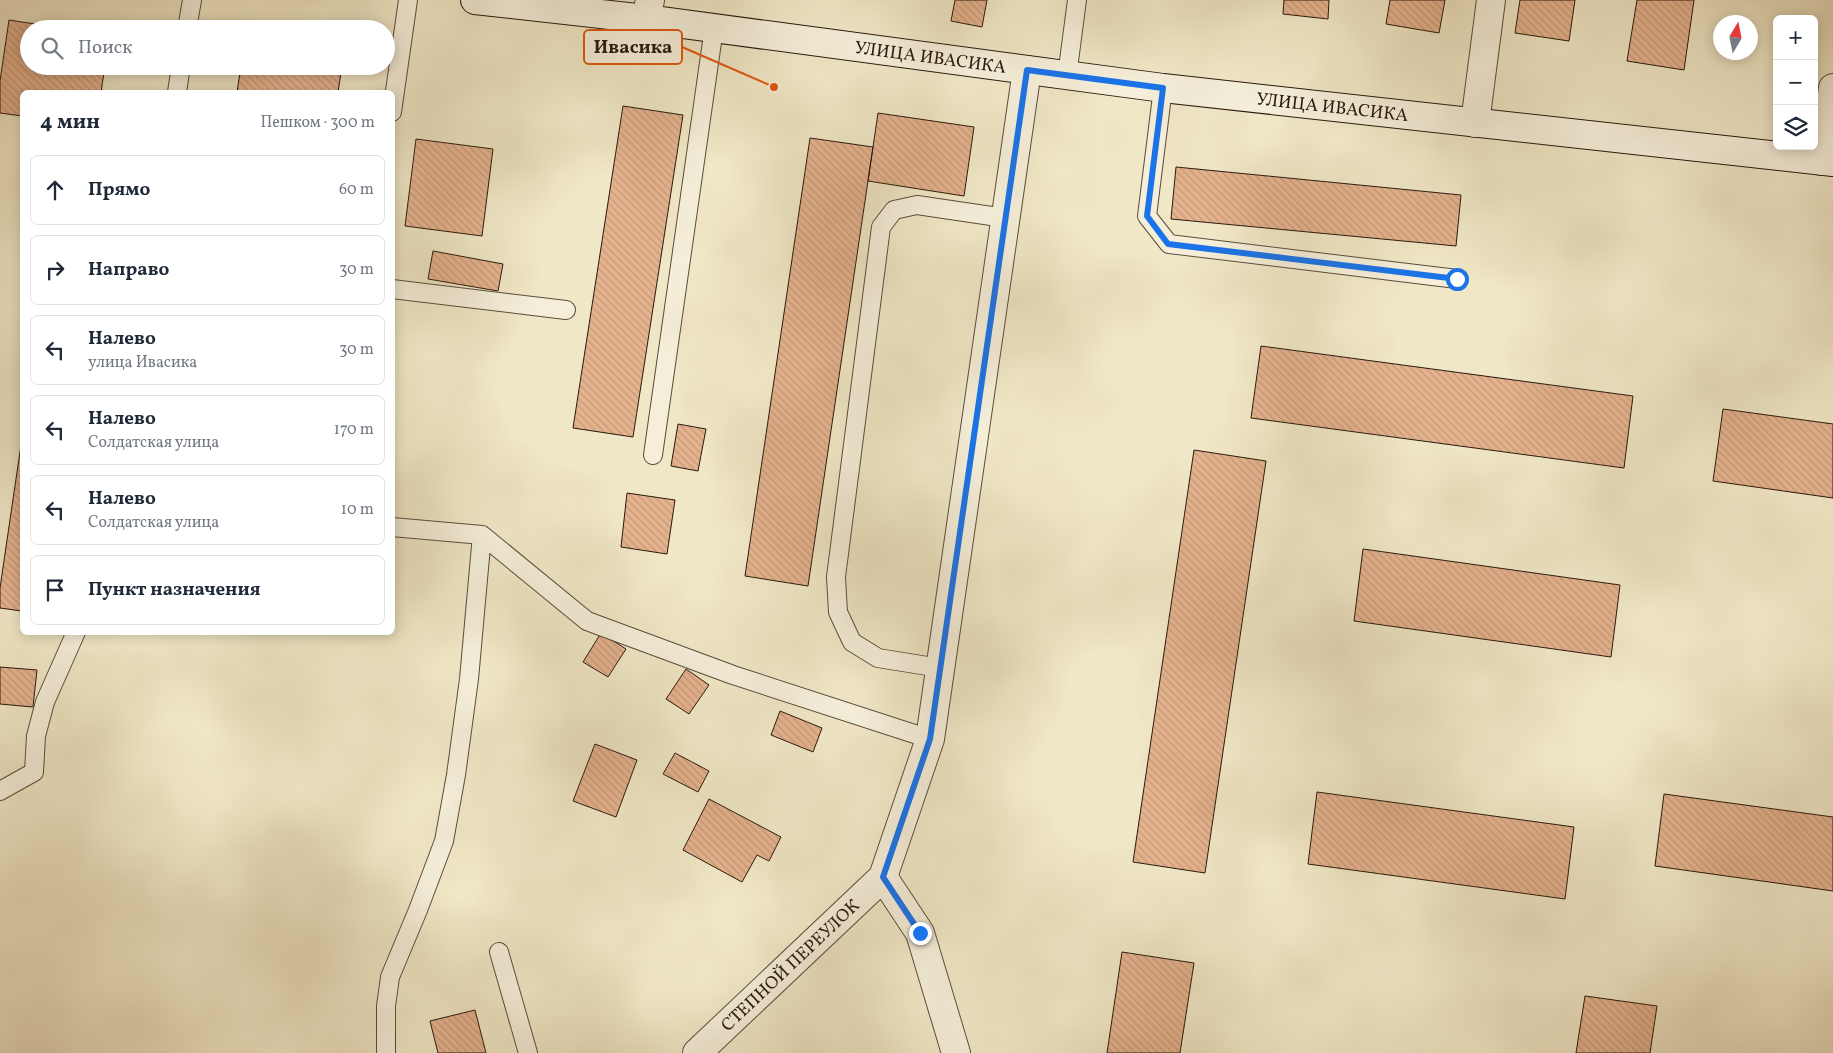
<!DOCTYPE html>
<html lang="ru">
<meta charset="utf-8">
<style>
:root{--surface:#fff;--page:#f2f2f3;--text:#1f2937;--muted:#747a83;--line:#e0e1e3}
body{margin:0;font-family:Vollkorn,serif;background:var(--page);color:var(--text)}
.controls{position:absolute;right:15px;top:15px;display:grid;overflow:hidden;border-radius:8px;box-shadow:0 2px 12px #0003}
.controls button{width:45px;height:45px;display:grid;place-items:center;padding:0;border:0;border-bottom:1px solid var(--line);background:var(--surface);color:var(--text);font:25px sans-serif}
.compass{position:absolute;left:1713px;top:15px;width:45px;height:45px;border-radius:50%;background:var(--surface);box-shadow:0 2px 12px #0003;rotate:10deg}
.stop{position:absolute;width:15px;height:15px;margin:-11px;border:4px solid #1a73e8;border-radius:50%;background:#fff}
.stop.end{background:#1a73e8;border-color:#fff;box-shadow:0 1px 5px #0008}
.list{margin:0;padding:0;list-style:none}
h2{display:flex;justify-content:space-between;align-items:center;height:65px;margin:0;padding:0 20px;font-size:21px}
h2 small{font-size:16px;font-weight:400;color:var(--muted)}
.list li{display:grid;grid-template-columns:32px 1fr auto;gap:15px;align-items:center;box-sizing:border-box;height:70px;margin:0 10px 10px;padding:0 10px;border:1px solid var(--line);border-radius:8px}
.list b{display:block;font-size:19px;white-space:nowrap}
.list p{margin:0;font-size:16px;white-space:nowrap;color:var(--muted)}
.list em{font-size:16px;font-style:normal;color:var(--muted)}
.icon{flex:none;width:28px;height:28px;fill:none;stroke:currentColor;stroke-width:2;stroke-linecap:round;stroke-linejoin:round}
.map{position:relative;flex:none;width:1833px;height:1053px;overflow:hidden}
.search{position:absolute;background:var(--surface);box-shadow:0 2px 12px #0003;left:20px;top:20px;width:375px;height:55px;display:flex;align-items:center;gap:12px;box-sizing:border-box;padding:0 18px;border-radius:28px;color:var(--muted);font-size:19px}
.panel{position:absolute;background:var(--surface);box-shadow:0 2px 12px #0003;left:20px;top:90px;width:375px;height:545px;border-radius:8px}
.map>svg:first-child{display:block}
</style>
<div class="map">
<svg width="1833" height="1053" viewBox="0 0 1833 1053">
<defs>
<pattern id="building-back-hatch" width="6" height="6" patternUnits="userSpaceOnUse" patternTransform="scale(1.25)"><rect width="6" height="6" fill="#e5b38e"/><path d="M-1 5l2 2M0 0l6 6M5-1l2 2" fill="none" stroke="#c49979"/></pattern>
</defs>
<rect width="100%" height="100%" fill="#f0e7c6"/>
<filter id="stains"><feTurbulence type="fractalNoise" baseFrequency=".004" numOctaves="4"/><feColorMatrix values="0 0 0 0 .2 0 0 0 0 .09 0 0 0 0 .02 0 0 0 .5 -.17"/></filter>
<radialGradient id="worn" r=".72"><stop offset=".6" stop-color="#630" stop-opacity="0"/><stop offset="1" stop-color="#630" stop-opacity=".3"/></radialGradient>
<path fill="url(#building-back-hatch)" stroke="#29190e" d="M955,0H987L982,27L951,21Z
M1284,0H1329L1328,19L1283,14Z
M1390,0H1445L1439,33L1386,24Z
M1520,0H1575L1569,41L1515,33Z
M1637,0H1694L1684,70L1627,61Z
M9,20L68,29H29V66H105L101,92H22V116L0,113V81Z
M241,66H342L338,92H237Z
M623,106L683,115L633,437L573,428Z
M878,113L974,127L964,196L868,181Z
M810,138L873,147L808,586L745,576Z
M416,139L493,149L482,236L405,226Z
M1176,167L1461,195L1456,246L1171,219Z
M433,251L503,264L498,291L428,279Z
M1261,346L1633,396L1624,468L1251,418Z
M1723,409L1833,424V498L1713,481Z
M678,424L706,429L698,471L671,466Z
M22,438V611L0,608V588Z
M1194,450L1266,461L1205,873L1133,862Z
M627,493L675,500L667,554L621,547Z
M1363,549L1620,585L1611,657L1354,621Z
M601,633L626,649L608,677L583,662Z
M0,667L37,670L33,707L0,704Z
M686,669L709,685L689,714L666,699Z
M780,711L822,728L813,752L771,735Z
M595,744L637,760L616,817L573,801Z
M675,753L709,771L698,792L663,774Z
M1317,792L1574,827L1565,899L1308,864Z
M1664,794L1833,817V891L1655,866Z
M709,799L781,837L769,861L757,855L742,882L683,850Z
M1122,952L1194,963L1180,1053H1107Z
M1585,996L1657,1006L1650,1053H1576Z
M475,1010L486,1053H438L430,1021Z"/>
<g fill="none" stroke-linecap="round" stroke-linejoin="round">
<g stroke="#5b4c3c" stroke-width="20">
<path id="service" d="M187,29L192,0
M1067,76L1077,0
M1163,88L1147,216L1169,244L1457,279
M177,92L181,66
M392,112L408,0
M392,289L566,310
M653,455L714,28
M392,527L482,535L587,621L733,675L930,739
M940,668L878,658L852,642L838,612L836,577L881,227L894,210L917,205L1005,218
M0,791L34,772L36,736L45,702L76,632
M499,952L528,1053
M386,1053V1006L390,977L418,910L444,841L456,775L469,679L482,535"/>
</g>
<g stroke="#5b4c3c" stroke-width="30">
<g id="minor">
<path d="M646,19L650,0"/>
<path d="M1475,123L1491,0"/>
<path d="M1822,161L1833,88"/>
<path id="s1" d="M697,1053L883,877"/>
<path d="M956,1053L920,933L883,877L930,739L1027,70"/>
</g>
</g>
<g stroke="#29190e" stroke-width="30">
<g id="secondary">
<path id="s2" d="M475,0L646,19L1163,88L1833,162"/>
</g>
</g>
<use href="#service" stroke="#f5efda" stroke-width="18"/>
<use href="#minor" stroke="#f5efda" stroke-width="28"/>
<use href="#secondary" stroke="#f5efda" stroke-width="28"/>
</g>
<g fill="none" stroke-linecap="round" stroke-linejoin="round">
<path stroke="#1a73e8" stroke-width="6" d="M920,933L883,877L930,739L1027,70L1163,88L1147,216L1168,244L1457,279"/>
</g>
<g text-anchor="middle" stroke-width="4.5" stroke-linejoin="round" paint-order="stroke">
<g font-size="18" fill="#29190e" stroke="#f5efda">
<text dy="6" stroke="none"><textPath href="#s2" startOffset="459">УЛИЦА ИВАСИКА</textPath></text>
<text dy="6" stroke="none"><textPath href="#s2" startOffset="864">УЛИЦА ИВАСИКА</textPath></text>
<text dy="6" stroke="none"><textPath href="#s1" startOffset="128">СТЕПНОЙ ПЕРЕУЛОК</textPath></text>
</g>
</g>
<path fill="none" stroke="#de560c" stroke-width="2" d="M774 87L682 47"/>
<circle fill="#de560c" stroke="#f5efda" stroke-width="2" cx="774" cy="87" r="5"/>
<rect fill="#f5efda" stroke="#de560c" stroke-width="2" x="584" y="30" width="98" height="34" rx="5"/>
<g font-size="19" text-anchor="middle" font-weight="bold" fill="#29190e">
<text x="633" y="53">Ивасика</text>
</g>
<rect width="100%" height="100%" filter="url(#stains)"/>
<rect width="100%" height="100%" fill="url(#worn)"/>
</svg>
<div class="controls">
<button>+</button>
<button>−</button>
<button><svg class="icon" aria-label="layers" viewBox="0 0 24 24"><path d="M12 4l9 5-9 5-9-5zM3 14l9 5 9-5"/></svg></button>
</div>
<svg class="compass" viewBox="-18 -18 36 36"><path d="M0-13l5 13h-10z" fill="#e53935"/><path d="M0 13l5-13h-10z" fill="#747a83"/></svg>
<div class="stop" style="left:1457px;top:279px"></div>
<div class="stop end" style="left:920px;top:933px"></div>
<div class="search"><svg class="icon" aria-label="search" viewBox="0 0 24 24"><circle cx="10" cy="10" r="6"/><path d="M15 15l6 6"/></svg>Поиск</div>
<section class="panel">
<h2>4 мин<small>Пешком · 300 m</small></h2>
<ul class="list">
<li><svg class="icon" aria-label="ahead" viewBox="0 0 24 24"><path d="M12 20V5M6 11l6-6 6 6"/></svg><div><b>Прямо</b></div><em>60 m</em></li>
<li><svg class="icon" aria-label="right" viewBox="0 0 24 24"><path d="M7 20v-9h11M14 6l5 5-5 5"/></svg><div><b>Направо</b></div><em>30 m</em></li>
<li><svg class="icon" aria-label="left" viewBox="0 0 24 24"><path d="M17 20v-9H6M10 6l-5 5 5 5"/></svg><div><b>Налево</b><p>улица Ивасика</p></div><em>30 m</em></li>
<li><svg class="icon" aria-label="left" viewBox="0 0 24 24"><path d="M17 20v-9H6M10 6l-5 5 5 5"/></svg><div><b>Налево</b><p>Солдатская улица</p></div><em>170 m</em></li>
<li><svg class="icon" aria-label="left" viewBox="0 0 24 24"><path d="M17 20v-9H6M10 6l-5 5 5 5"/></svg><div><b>Налево</b><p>Солдатская улица</p></div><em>10 m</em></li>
<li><svg class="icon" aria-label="arrive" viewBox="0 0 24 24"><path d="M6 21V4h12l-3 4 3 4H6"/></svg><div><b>Пункт назначения</b></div></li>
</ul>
</section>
</div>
